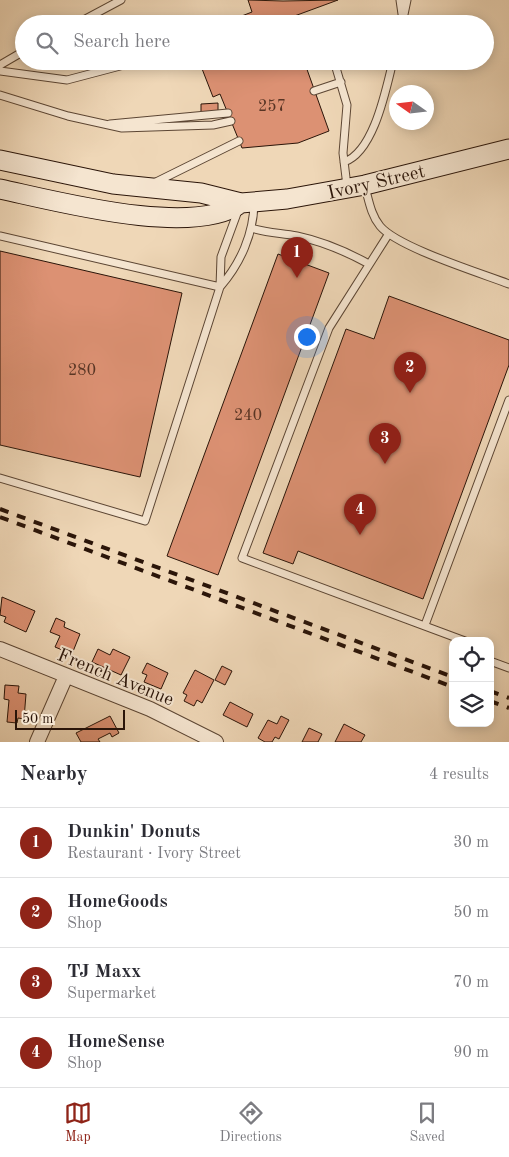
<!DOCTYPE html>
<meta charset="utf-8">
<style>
:root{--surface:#fff;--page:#f7f7f7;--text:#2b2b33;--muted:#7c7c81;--line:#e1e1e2;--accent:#8f2418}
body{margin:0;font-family:"Old Standard TT",serif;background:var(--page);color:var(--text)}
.controls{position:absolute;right:15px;bottom:15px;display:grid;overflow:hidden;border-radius:10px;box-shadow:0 2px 12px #0003}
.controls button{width:45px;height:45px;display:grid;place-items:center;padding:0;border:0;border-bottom:1px solid var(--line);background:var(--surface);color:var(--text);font:25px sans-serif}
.compass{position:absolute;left:389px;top:85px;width:45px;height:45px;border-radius:50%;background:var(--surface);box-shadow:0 2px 12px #0003;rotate:284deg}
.scale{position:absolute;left:15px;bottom:12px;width:110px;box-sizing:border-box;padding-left:5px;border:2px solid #2b1509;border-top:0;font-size:14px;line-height:18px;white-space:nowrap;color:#2b1509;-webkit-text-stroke:4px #f5e5d0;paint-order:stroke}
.you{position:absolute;left:306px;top:336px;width:18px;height:18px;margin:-12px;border:4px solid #fff;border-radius:50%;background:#1a73e8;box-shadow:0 0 0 8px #1a73e833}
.badge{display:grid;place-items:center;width:32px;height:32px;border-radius:50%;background:var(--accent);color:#fff;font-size:16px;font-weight:700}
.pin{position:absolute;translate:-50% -41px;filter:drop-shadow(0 1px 2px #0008)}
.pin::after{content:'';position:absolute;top:26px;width:18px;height:15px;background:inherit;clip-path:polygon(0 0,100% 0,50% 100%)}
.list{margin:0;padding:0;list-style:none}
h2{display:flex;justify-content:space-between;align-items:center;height:65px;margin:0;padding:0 20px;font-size:21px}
h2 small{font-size:16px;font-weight:400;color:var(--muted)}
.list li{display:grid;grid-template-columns:32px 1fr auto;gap:15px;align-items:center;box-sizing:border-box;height:70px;padding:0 20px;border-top:1px solid var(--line)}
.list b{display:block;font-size:19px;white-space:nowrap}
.list p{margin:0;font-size:16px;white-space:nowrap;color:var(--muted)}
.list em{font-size:16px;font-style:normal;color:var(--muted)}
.icon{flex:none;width:28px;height:28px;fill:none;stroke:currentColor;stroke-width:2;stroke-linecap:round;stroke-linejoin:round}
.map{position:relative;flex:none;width:509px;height:742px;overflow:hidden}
.search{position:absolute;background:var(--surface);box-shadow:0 2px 12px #0003;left:15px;right:15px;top:15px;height:55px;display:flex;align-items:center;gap:12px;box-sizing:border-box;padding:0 18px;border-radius:28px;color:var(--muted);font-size:19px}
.sheet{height:345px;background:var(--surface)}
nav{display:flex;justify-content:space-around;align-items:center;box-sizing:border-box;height:70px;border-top:1px solid var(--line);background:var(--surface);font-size:14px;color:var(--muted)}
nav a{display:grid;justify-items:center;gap:2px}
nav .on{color:var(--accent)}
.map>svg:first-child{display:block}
</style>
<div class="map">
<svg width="509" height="742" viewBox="0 0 509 742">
<rect width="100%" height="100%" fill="#efd7b7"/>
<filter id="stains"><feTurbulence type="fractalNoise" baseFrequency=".004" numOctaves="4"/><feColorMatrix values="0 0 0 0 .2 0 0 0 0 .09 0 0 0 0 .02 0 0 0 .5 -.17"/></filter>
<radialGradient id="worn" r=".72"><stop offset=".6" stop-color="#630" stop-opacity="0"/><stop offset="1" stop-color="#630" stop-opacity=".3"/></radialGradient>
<path fill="#dc9173" stroke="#2b1509" d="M248,0L283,1L338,0L289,18L291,24H221L252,12Z
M304,17L307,24H291L290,22Z
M199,61H304L329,131L298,143L242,148L220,94L213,97Z
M218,103V111L201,112V104Z
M0,251L182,293L140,477L0,445Z
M278,254L329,273L218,575L167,556Z
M389,296L509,340V365L423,599L298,551L293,564L263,553L346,329L374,339Z
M2,597L35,611L26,632L4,622L6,617L0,615Z
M56,618L65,622L64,627L80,634L72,654L55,647L60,636L50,632Z
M98,649L110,655L113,649L130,657L121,675L92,662Z
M147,663L168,673L161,689L144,682L147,675L142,673Z
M222,666L232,671L225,685L215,680Z
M195,670L214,680L202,703L197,700L194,706L184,701L187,695L183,693Z
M5,685L19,686L18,693L26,694L24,719L18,718L17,723L7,722L9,700L4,699Z
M230,702L253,714L247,727L223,715Z
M110,716L119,733L112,737L110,733L98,739L100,742H81L76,733Z
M281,716L289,720L279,739L275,737L272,742H265L258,738L268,720L277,724Z
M344,724L365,735L361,742H335Z
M309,728L322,734L318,742H302Z"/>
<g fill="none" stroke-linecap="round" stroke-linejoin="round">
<g stroke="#5c4634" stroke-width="9">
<path id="lane" d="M400,0L402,14
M76,24L121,0
M402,24L407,0
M334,61L347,105L343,153L347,186
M0,65L24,51
M0,71L67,80L139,61
M314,91L341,82
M0,95L68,116L122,128L213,125L231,121
M110,124L228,113
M344,162C374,152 386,89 393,61
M154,183L239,141
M365,187C369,201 371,215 380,226C397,247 480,273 509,284
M239,208L221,257L220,287C240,264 254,234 254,202
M251,228C267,233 281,233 297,236C321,241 347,252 369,264
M388,235L329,328L242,558L465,641
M0,236L220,287L145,521L0,478
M425,625L509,400
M490,661L509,668"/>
</g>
<g stroke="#5c4634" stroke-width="16">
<path id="street" d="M0,649L150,709L216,742
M37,742L66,676"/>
</g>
<g stroke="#2b1509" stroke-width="21">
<path id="secondary" d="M0,160L113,184L201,193L241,203L287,199L365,185L509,149
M0,189C56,201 193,238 241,203"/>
</g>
<use href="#lane" stroke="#f5e5d0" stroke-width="7"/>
<use href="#street" stroke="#f5e5d0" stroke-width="14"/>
<use href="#secondary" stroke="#f5e5d0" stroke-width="19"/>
<path stroke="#2b1509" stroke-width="4" stroke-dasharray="9 9" stroke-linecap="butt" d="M0,509L453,677
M0,517L453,687
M490,691L509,698
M490,701L509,708"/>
</g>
<g text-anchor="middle" stroke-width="4" stroke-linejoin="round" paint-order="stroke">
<g font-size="16" fill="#573424">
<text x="272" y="111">257</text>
<text x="82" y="375">280</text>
<text x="248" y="420">240</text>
</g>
<g font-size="19" fill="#2b1509" stroke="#f5e5d0">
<text transform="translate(376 181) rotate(-13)" y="7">Ivory Street</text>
<text transform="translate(116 676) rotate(22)" y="7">French Avenue</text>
</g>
</g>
<rect width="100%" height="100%" filter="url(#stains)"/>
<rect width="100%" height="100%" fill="url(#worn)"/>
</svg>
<div class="controls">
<button><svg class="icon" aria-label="locate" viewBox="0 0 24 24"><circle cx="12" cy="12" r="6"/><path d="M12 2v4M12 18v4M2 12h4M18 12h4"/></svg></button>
<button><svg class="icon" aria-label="layers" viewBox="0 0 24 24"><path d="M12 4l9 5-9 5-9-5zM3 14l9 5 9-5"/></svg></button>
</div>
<svg class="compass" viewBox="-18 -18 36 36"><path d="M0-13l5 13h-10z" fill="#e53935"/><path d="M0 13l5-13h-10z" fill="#7c7c81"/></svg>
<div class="scale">50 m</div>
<div class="you"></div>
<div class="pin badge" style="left:297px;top:278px">1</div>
<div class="pin badge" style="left:410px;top:393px">2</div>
<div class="pin badge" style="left:385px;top:464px">3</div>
<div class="pin badge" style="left:360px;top:535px">4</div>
<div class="search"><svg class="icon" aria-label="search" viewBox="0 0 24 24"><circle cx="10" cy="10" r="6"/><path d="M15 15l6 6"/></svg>Search here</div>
</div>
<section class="sheet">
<h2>Nearby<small>4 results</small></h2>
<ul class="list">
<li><span class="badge">1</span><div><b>Dunkin' Donuts</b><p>Restaurant · Ivory Street</p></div><em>30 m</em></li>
<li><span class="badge">2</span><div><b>HomeGoods</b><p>Shop</p></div><em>50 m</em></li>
<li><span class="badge">3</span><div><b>TJ Maxx</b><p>Supermarket</p></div><em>70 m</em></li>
<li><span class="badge">4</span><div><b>HomeSense</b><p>Shop</p></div><em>90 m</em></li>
</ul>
</section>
<nav>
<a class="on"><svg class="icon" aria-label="map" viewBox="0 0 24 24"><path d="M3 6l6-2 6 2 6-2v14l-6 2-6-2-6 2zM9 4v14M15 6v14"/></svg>Map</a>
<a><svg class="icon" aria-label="directions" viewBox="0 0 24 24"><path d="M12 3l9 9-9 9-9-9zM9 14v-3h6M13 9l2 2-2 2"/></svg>Directions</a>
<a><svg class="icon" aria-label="saved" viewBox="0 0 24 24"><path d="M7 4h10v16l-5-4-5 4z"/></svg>Saved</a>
</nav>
